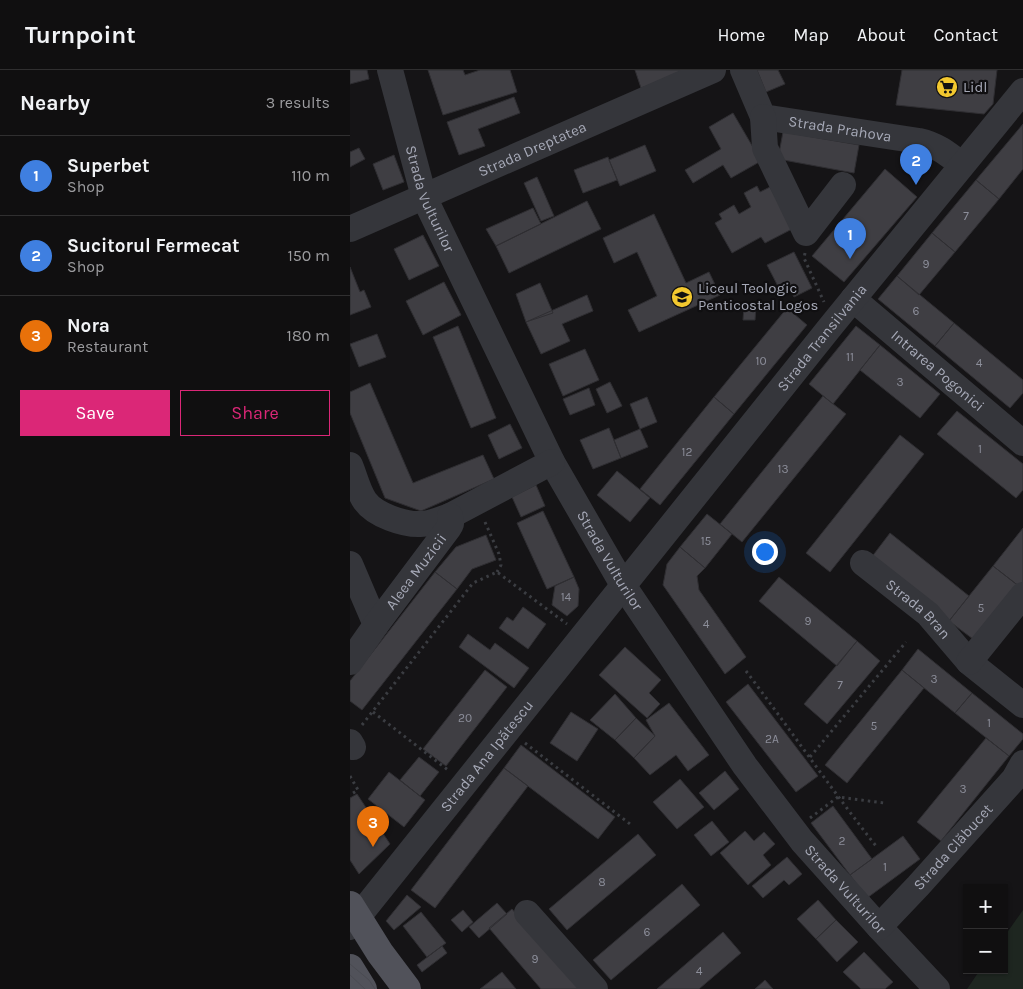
<!DOCTYPE html>
<meta charset="utf-8">
<style>
:root{--surface:#100f10;--page:#191819;--text:#f1f3f6;--muted:#9c9c9f;--line:#302f30;--accent:#db2777}
body{margin:0;font-family:Karla,sans-serif;background:var(--page);color:var(--text)}
.controls{position:absolute;right:15px;bottom:15px;display:grid;overflow:hidden;border-radius:0px;box-shadow:0 1px 4px #0004}
.controls button{width:45px;height:45px;display:grid;place-items:center;padding:0;border:0;border-bottom:1px solid var(--line);background:var(--surface);color:var(--text);font:25px sans-serif}
.you{position:absolute;left:414px;top:481px;width:18px;height:18px;margin:-12px;border:4px solid #fff;border-radius:50%;background:#1a73e8;box-shadow:0 0 0 8px #1a73e833}
.badge{display:grid;place-items:center;width:32px;height:32px;border-radius:50%;background:var(--accent);color:#fff;font-size:16px;font-weight:700}
.pin{position:absolute;translate:-50% -41px;filter:drop-shadow(0 1px 2px #0008)}
.pin::after{content:'';position:absolute;top:26px;width:18px;height:15px;background:inherit;clip-path:polygon(0 0,100% 0,50% 100%)}
.list{margin:0;padding:0;list-style:none}
h2{display:flex;justify-content:space-between;align-items:center;height:65px;margin:0;padding:0 20px;font-size:21px}
h2 small{font-size:16px;font-weight:400;color:var(--muted)}
.list li{display:grid;grid-template-columns:32px 1fr auto;gap:15px;align-items:center;box-sizing:border-box;height:80px;padding:0 20px;border-top:1px solid var(--line)}
.list b{display:block;font-size:19px;white-space:nowrap}
.list p{margin:0;font-size:16px;white-space:nowrap;color:var(--muted)}
.list em{font-size:16px;font-style:normal;color:var(--muted)}
.actions{display:flex;gap:10px;padding:15px 20px}
.actions a{flex:1;padding:11px 0;border:1px solid var(--accent);border-radius:0px;text-align:center;font-size:18px;color:var(--accent)}
.actions .main{background:var(--accent);color:#fff}
.map{position:relative;flex:none;width:673px;height:919px;overflow:hidden}
header{display:flex;align-items:center;gap:30px;box-sizing:border-box;height:70px;padding:0 25px;background:var(--surface);border-bottom:1px solid var(--line)}
header strong{font-size:24px}
nav{display:flex;gap:28px;margin-inline-start:auto;font-size:18px}
main{display:flex}
aside{flex:1;background:var(--surface)}
.map>svg:first-child{display:block}
</style>
<header>
<strong>Turnpoint</strong>
<nav><a>Home</a><a>Map</a><a>About</a><a>Contact</a></nav>
</header>
<main>
<aside>
<h2>Nearby<small>3 results</small></h2>
<ul class="list">
<li><span class="badge" style="background:#3f7fe0">1</span><div><b>Superbet</b><p>Shop</p></div><em>110 m</em></li>
<li><span class="badge" style="background:#3f7fe0">2</span><div><b>Sucitorul Fermecat</b><p>Shop</p></div><em>150 m</em></li>
<li><span class="badge" style="background:#e8710a">3</span><div><b>Nora</b><p>Restaurant</p></div><em>180 m</em></li>
</ul>
<div class="actions"><a class="main">Save</a><a>Share</a></div>
</aside>
<div class="map">
<svg width="673" height="919" viewBox="0 0 673 919">
<rect width="100%" height="100%" fill="#151416"/>
<path fill="#1e2620" d="M673,840V919H617L630,900H654V867Z"/>
<path fill="#3f3e43" stroke="#2f2e32" d="M0,0H17L19,9L0,14Z
M78,0H113L115,5L130,0H160L167,22L93,45Z
M285,0H343L291,18Z
M407,0H428L435,14L416,22Z
M552,0H647L643,34L634,44L546,35Z
M164,27L170,43L128,59L135,76L109,85L97,52Z
M383,43L411,91L381,108L373,95L343,113L335,100L371,79L359,57Z
M673,54V99L649,129L626,110Z
M433,62L509,75L504,103L428,89Z
M295,75L306,101L270,116L259,90Z
M9,78L15,89L0,97V82Z
M44,85L54,112L33,120L23,94Z
M258,87L267,110L233,123L224,100Z
M535,99L567,127L494,212L462,186Z
M187,107L204,146L191,151L174,113Z
M626,110L649,129L605,182L582,163Z
M407,116L410,122L420,117L442,159L415,173L411,167L382,183L365,153L372,149L369,144L384,135L389,144L401,137L394,123Z
M237,131L251,159L159,203L146,176Z
M183,138L191,154L146,176L136,159Z
M304,144L336,213L359,202L370,225L289,262L278,240L307,226L287,182L264,193L253,168Z
M582,163L605,182L569,225L547,206Z
M73,165L89,196L59,210L44,179Z
M444,182L462,218L444,227L440,220L432,224L417,195Z
M0,197L10,222L14,220L21,237L0,245Z
M547,206L604,253L585,276L528,229Z
M94,212L111,245L73,265L56,231Z
M190,213L203,243L176,252L166,224Z
M237,225L243,241L212,254L220,271L191,284L176,252Z
M394,236H406L405,250H393Z
M437,238L457,255L384,344L364,327Z
M604,253L673,310V323L660,338L585,276Z
M108,256L146,348L121,358L83,267Z
M506,256L530,275L483,334L459,314Z
M27,264L36,287L9,297L0,274Z
M530,275L590,324L570,348L510,300Z
M235,279L249,310L213,326L199,294Z
M260,312L272,336L257,343L246,319Z
M20,313L63,413L133,385L144,409L71,441L35,428L0,343V322Z
M239,318L245,335L220,345L213,329Z
M473,326L496,344L392,472L370,454Z
M297,327L307,352L290,359L280,334Z
M364,327L384,344L310,435L290,419Z
M607,341L673,394V420L666,428L587,364Z
M160,354L172,378L149,389L138,365Z
M259,358L271,388L243,399L230,370Z
M290,359L298,377L271,388L264,370Z
M550,365L574,384L480,502L456,483Z
M267,401L300,428L280,452L247,425Z
M186,415L195,436L171,447L162,427Z
M193,441L224,507L197,519L167,453Z
M357,444L382,464L355,498L330,477Z
M673,458V513L670,517L643,496Z
M540,463L619,526L599,551L521,488Z
M136,465L146,490L122,499L107,519L85,502L106,477Z
M330,477L355,498L347,506L349,520L396,587L375,604L313,515L317,494Z
M643,496L670,517L627,572L599,551Z
M85,502L107,519L12,640L0,631V611Z
M224,507L229,519L228,536L217,546L202,535L205,516Z
M429,507L507,571L487,596L409,531Z
M173,537L196,554L178,579L149,558L157,547L163,551Z
M118,564L140,580L145,573L179,598L164,618L109,577Z
M507,571L530,591L477,654L454,634Z
M275,577L311,610L299,623L310,634L297,648L249,605Z
M568,579L622,623L605,643L552,600Z
M135,600L157,617L96,696L73,679Z
M552,600L574,618L497,713L475,695Z
M398,614L468,706L446,722L376,632Z
M622,623L673,664V669L659,686L605,643Z
M265,624L286,648L265,670L240,650Z
M319,633L359,685L338,701L326,685L300,705L284,688L305,666L296,650Z
M221,642L248,659L227,691L200,673Z
M286,648L305,666L284,688L265,670Z
M636,668L659,686L591,771L567,752Z
M171,675L265,747L248,769L154,698Z
M69,687L89,702L70,726L50,710Z
M154,698L178,716L85,838L61,820Z
M375,701L389,719L364,740L349,723Z
M39,702L75,730L54,757L18,729Z
M330,709L354,737L327,759L303,732Z
M7,724L40,774L9,804L0,790V728Z
M483,736L522,789L500,805L461,753Z
M362,751L379,772L361,786L344,765Z
M395,761L404,771L414,762L425,774L413,785L421,795L398,815L370,783Z
M288,764L306,785L217,860L199,839Z
M553,766L570,789L517,828L500,805Z
M437,787L452,804L439,815L434,810L413,828L402,816Z
M332,814L350,835L261,910L243,890Z
M57,825L71,837L44,860L36,851Z
M468,830L486,850L466,869L447,849Z
M147,833L157,844L129,868L119,857Z
M162,839L230,919H191L139,858Z
M113,840L123,852L112,862L101,850Z
M71,842L96,873L77,887L53,856Z
M486,850L508,872L487,892L466,869Z
M373,862L391,883L349,919H307Z
M92,876L97,883L72,902L67,895Z
M514,882L543,912L535,919H511L493,902Z
M152,902L166,919H130Z
M415,910L423,919H405Z"/>
<g fill="none" stroke-linecap="round" stroke-linejoin="round">
<path stroke="#3b3d42" stroke-width="3" stroke-dasharray="2.5 4" stroke-linecap="butt" d="M455,183L454,188L474,232
M135,452L149,484L151,495L147,502
M396,601C440,659 481,719 526,776
M23,642L98,700
M12,655L123,513L147,502L217,554
M175,673L280,754
M460,687L556,572
M0,706L8,720L0,725
M460,748L488,727L534,733"/>
<g stroke="#35363b" stroke-width="26">
<path id="s1" d="M40,0L74,127L202,392L273,515L395,696L452,771L529,857L587,919"/>
<path id="s2" d="M393,0L413,47L569,71C587,75 597,83 612,95"/>
<path d="M413,47L415,78L456,163L493,115"/>
<path id="s3" d="M0,159L363,0"/>
<path id="s4" d="M503,229L673,373"/>
<path d="M0,395C5,407 8,421 15,431C25,445 54,455 71,454C81,454 91,449 100,446L202,392"/>
<path id="s5" d="M513,493L578,544L619,592L673,635"/>
<path d="M0,494L26,555"/>
<path id="s6" d="M0,592L26,555L98,459L101,454L100,446"/>
<path d="M619,592L673,525"/>
<path d="M0,672L3,677"/>
<path d="M177,843L245,919"/>
<path id="s7" d="M0,857L481,256L673,21"/>
<path id="s8" d="M529,857L568,816L664,709L673,693"/>
</g>
<path stroke="#51525a" stroke-width="28" d="M0,835L30,883L57,919
M0,898L13,919"/>
<path stroke="#4a4b52" stroke-width="1" d="M0,894L19,910L25,919
M0,905L15,919"/>
</g>
<defs>
<g id="supermarket-disc" transform="scale(1.125)"><circle r="9.5" fill="#f3c82f" stroke="#100f11"/><path d="M-6-5.5h2.5l.6 2H6L4.5 2H-2.5L-4.4-4H-6ZM-1.5 3.2a1.3 1.3 0 1 0 .1 0ZM3 3.2a1.3 1.3 0 1 0 .1 0Z" fill="#111"/></g>
<g id="school-disc" transform="scale(1.125)"><circle r="9.5" fill="#f3c82f" stroke="#100f11"/><path d="M0-5L7-2L0 1L-7-2ZM-4 1L0 2.5L4 1V4Q0 6-4 4Z" fill="#111"/></g>
</defs>
<g fill-rule="evenodd">
<use href="#supermarket-disc" x="597" y="17"/>
<use href="#school-disc" x="332" y="227"/>
</g>
<g text-anchor="middle" stroke-width="4.5" stroke-linejoin="round" paint-order="stroke">
<g font-size="12" fill="#8c8e9a">
<text x="616" y="150">7</text>
<text x="576" y="198">9</text>
<text x="566" y="245">6</text>
<text x="500" y="291">11</text>
<text x="411" y="295">10</text>
<text x="629" y="297">4</text>
<text x="550" y="316">3</text>
<text x="630" y="383">1</text>
<text x="337" y="386">12</text>
<text x="433" y="403">13</text>
<text x="356" y="475">15</text>
<text x="216" y="531">14</text>
<text x="631" y="542">5</text>
<text x="458" y="555">9</text>
<text x="356" y="558">4</text>
<text x="584" y="613">3</text>
<text x="490" y="619">7</text>
<text x="115" y="652">20</text>
<text x="639" y="657">1</text>
<text x="524" y="660">5</text>
<text x="422" y="673">2A</text>
<text x="613" y="723">3</text>
<text x="492" y="775">2</text>
<text x="535" y="801">1</text>
<text x="252" y="816">8</text>
<text x="297" y="866">6</text>
<text x="185" y="893">9</text>
<text x="349" y="905">4</text>
</g>
<g font-size="15" fill="#a6a9b7" stroke="#100f11" text-anchor="start">
<text x="613" y="22">Lidl</text>
<text x="348" y="223">Liceul Teologic<tspan x="348" dy="17">Penticostal Logos</tspan></text>
</g>
<g font-size="15" fill="#a6a9b7" stroke="#100f11">
<text dy="5" stroke="none"><textPath href="#s2" startOffset="129">Strada Prahova</textPath></text>
<text dy="5" stroke="none"><textPath href="#s3" startOffset="199">Strada Dreptatea</textPath></text>
<text dy="5" stroke="none"><textPath href="#s1" startOffset="135">Strada Vulturilor</textPath></text>
<text dy="5" stroke="none"><textPath href="#s7" startOffset="755">Strada Transilvania</textPath></text>
<text dy="5" stroke="none"><textPath href="#s4" startOffset="111">Intrarea Pogonici</textPath></text>
<text dy="5" stroke="none"><textPath href="#s1" startOffset="540">Strada Vulturilor</textPath></text>
<text dy="5" stroke="none"><textPath href="#s6" startOffset="112">Aleea Muzicii</textPath></text>
<text dy="5" stroke="none"><textPath href="#s5" startOffset="72">Strada Bran</textPath></text>
<text dy="5" stroke="none"><textPath href="#s7" startOffset="219">Strada Ana Ipătescu</textPath></text>
<text dy="5" stroke="none"><textPath href="#s8" startOffset="109">Strada Clăbucet</textPath></text>
<text dy="5" stroke="none"><textPath href="#s1" startOffset="945">Strada Vulturilor</textPath></text>
</g>
</g>
</svg>
<div class="controls">
<button>+</button>
<button>−</button>
</div>
<div class="you"></div>
<div class="pin badge" style="left:500px;top:189px;background:#3f7fe0">1</div>
<div class="pin badge" style="left:566px;top:115px;background:#3f7fe0">2</div>
<div class="pin badge" style="left:23px;top:777px;background:#e8710a">3</div>
</div>
</main>
